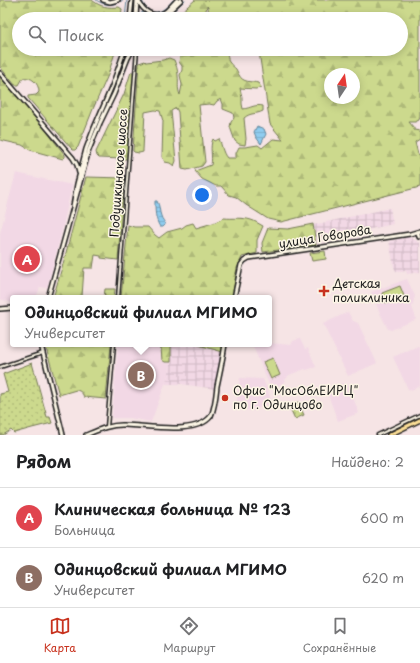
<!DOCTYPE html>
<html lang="ru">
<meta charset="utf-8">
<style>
:root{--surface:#fff;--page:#f6f6f6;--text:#202124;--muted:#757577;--line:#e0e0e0;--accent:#c8321e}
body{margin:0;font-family:"Playpen Sans",sans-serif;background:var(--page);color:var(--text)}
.compass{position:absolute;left:324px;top:68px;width:36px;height:36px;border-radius:50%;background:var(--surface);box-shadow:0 2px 10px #0003;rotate:13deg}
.you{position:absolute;left:202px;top:195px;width:14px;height:14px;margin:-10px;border:3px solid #fff;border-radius:50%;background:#1a73e8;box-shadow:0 0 0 6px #1a73e833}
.badge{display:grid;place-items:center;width:26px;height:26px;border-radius:50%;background:var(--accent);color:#fff;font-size:13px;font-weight:700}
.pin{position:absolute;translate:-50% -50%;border:2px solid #fff;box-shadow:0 1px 4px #0006}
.popup{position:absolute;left:10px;top:295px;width:262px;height:52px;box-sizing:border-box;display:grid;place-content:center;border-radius:4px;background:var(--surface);filter:drop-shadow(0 1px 3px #0005);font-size:13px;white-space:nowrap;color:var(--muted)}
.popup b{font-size:15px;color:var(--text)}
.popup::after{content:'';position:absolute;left:50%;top:100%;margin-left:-8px;border:8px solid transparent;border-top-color:var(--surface)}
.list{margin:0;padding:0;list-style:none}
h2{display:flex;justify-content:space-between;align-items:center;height:52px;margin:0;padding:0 16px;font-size:17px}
h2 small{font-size:13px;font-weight:400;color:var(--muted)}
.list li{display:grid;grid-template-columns:26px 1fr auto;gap:12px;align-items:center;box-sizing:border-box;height:60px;padding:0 16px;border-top:1px solid var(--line)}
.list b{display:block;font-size:15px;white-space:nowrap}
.list p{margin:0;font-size:13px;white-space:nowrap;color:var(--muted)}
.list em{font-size:13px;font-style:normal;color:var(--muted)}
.icon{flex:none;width:22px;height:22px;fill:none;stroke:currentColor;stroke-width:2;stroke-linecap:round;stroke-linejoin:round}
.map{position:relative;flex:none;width:420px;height:435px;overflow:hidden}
.search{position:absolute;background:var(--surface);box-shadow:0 2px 10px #0003;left:12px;right:12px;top:12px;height:44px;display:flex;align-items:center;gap:10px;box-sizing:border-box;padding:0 14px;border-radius:22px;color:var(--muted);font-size:15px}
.sheet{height:172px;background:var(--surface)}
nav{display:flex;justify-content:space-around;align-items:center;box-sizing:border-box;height:56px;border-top:1px solid var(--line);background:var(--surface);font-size:11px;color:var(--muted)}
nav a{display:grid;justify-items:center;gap:2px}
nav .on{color:var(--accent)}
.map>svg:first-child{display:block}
</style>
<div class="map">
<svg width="420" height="435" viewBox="0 0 420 435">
<defs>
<pattern id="industrial-grid" width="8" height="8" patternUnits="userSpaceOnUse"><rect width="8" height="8" fill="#f2d8e5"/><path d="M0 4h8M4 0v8" fill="none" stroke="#cfb9c4"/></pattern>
<pattern id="forest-firs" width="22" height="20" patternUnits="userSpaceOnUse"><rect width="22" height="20" fill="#ccd98d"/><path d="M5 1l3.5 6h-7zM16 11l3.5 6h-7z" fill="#afba79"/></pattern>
<pattern id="park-dots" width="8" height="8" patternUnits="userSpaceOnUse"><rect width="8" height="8" fill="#ccd98d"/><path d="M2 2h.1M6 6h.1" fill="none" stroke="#afba79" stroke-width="1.8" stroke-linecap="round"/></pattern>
<pattern id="water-rules" width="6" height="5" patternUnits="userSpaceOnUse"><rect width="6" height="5" fill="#8fccef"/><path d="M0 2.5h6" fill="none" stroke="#7bafcc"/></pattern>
</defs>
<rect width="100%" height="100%" fill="#f6e4e5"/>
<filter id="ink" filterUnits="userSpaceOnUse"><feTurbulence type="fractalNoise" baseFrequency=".025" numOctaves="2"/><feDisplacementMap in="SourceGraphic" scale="8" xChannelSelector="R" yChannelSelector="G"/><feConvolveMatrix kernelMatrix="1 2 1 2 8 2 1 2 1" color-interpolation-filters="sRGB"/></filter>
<g filter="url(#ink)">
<path fill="#f2d8e5" d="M16,173L72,185L62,231L47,288L40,287L36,298H13V303L0,299V233Z
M407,279L415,296L412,307L416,318L415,320L391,330L388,329L380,313L371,292Z
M348,312L353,321L358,323L377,363L348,376L323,324Z
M300,339L305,349L308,348L316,367L306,370L305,369L289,375L283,383L271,389L252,344H269V343L291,345L293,341Z
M118,344H171V365L165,384L151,422L130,418H112Z
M418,346L420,350V386L411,390L408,389L393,357Z
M240,378L263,379L272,402L253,411L236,408Z
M343,383L345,386L348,385L359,413L338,421L326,390Z"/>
<path fill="url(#industrial-grid)" d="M390,208L393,224L317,241L313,225Z
M410,237L420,243V272L407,274L406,271L399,272L396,271L394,267L389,241Z
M171,344H197L223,352L216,389L181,384H165L171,365Z"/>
<path fill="url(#forest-firs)" stroke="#747a54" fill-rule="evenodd" d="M0,0H92C100,7 108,8 119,7L122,9L121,19H19V49H116L108,75L93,109L78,147L75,150H73L71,148L28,98V96L36,95L39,92C39,83 31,76 23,78L19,85H15L0,67Z
M195,0H420V117L419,120L415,122H409L414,128V130L420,131V139L415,142L418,154L420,155V187L281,222L268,219L246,205L236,197L229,195L221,186H216L202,179L195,171L211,165C213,156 209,147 213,139L215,141L219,139C222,145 222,152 227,158H236V153L239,147H245L258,145L262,148L273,139L283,140L270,124L259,52L262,49H401V19H264V17L260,16L246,19H209L208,7L207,6L205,14L206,16V19H173ZM330,74H354V98H330Z
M225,51C229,55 227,58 229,62C231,65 234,67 236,69C237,71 238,73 239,75C243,83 251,81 258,83L261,87L256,89L240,88L242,98V104L243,109C251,108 255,104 263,106V111C255,115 251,112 244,118L246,139L245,145L239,144L235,141L230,127L231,122L234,118L233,113L223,109V104L221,99L217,101L214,105L209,104L199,105L205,162L202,166L187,170L182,169L178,112L176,108L171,111L176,161L174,166L170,163L165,162L162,157L163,121L160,111L155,110L145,112L143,150V152L139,153L134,152L133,151L139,63L145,61L146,62L163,60L169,58L174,60C176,65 178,70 178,76C179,83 177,88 180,95L182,85L180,75L182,70V66L179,62L180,57Z
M131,72H134L128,154L127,159H122L99,158L97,156L96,152L124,94Z
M0,77L44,128L65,155V157L63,159L30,150L22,145L0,140Z
M86,177L124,178L118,260L101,258V256L95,255L93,268H84L82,297L104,298L105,289H115L114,298H53L63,264Z
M224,218C233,219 242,217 251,220C255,221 259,224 263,226L257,240V253L242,257L237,268L232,298H121L128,225L134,227H148L155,235L159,238L167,232L182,228L186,225L193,223L196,228L213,223Z
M313,224L316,245L263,252L262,243L268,228L288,229Z
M45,344H111L106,399L84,397C82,393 81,391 76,390L59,395Z
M152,344H171V362H165L162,360L161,348Z
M195,344H224L223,352Z"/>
<path fill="url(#park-dots)" stroke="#747a54" d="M32,363L47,417H50L52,423L32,428L14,433L11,430L3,435H0V394L8,392L3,374Z
M298,402L304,415L295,419L289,406Z"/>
<path fill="#ccd98d" stroke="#747a54" d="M325,251L326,259L312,261L310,253Z
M400,286L404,296L386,303L382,293Z
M273,358L280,375L271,379L263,362Z"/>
<path fill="url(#water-rules)" stroke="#61869b" d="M257,126L264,129L266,134L261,144L256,137L254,132Z
M155,201H157C160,206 159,211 161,216C162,220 165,221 165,225L163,227H160C155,219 155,210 155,201Z"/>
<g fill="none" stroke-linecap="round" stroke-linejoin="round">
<path stroke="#61869b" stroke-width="1" d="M96,0C105,6 114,6 123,0
M142,0C144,9 152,15 161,11C166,8 170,4 173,0
M125,19L127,0
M141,19L142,12L149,16L158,17L159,18
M165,19L185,0"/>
<g stroke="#1c1c1c" stroke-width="5">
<path id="street" d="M118,298L137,49
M0,367L43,353
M107,427L114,344
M378,435L420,415"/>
</g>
<g stroke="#1c1c1c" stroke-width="6">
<path id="secondary" d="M103,0L110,2L118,0
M138,0C143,11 153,19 165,12C169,9 173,4 177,0
M130,19L132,0
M136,19L137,0
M161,19L181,0
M0,73L73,158L77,165L79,173
M73,206L77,184L86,149L94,128L112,86L125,49
M48,298L89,150L100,123L114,94L128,58L133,49
M234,298L241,265L244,261L249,258L410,234L420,231L418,233L419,237
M0,309L13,308
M41,344L43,353L63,435
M86,435C98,430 111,424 125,425C151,426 197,435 211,416C215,407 216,396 217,386C220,372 223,358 225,344"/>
</g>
<g stroke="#1c1c1c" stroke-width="6">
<path id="primary" d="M389,435L420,420"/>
</g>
<use href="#street" stroke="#fcf5e5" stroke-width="2"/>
<use href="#secondary" stroke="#fcf5e5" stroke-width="3"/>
<use href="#primary" stroke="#fcde96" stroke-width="3.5"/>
</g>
</g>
<g fill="#c8321e" stroke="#fcf5e5" stroke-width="1.5">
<path d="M322 285h4v4h4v4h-4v4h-4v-4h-4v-4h4z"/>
<circle cx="225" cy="398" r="4"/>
</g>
<g text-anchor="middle" stroke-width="3" stroke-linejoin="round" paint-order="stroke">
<g font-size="12" fill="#1c1c1c" stroke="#fcf5e5">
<text transform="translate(119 173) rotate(-86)" y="4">Подушкинское шоссе</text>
<text transform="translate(325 237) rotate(-9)" y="4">улица Говорова</text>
</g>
<g font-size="12" fill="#1c1c1c" stroke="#fcf5e5" text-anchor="start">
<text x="333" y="288">Детская<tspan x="333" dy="14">поликлиника</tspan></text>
<text x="233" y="395">Офис "МосОблЕИРЦ"<tspan x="233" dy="14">по г. Одинцово</tspan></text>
</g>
</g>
</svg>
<svg class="compass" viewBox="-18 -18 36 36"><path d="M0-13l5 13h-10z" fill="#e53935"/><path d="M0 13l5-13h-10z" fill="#757577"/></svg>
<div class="you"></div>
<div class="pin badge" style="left:27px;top:259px;background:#e0444e">A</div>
<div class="pin badge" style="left:141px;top:375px;background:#8d6e63">B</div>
<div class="popup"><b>Одинцовский филиал МГИМО</b>Университет</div>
<div class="search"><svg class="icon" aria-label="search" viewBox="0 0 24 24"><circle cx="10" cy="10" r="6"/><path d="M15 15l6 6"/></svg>Поиск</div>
</div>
<section class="sheet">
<h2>Рядом<small>Найдено: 2</small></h2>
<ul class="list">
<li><span class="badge" style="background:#e0444e">A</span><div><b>Клиническая больница № 123</b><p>Больница</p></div><em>600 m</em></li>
<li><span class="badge" style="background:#8d6e63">B</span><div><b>Одинцовский филиал МГИМО</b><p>Университет</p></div><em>620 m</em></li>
</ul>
</section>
<nav>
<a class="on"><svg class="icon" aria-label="map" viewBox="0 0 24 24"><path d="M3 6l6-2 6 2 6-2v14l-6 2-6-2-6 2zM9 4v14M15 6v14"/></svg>Карта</a>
<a><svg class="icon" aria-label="directions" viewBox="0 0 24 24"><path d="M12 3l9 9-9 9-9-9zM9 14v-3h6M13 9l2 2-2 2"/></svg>Маршрут</a>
<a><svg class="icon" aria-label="saved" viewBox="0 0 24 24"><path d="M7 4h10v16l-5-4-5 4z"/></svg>Сохранённые</a>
</nav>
